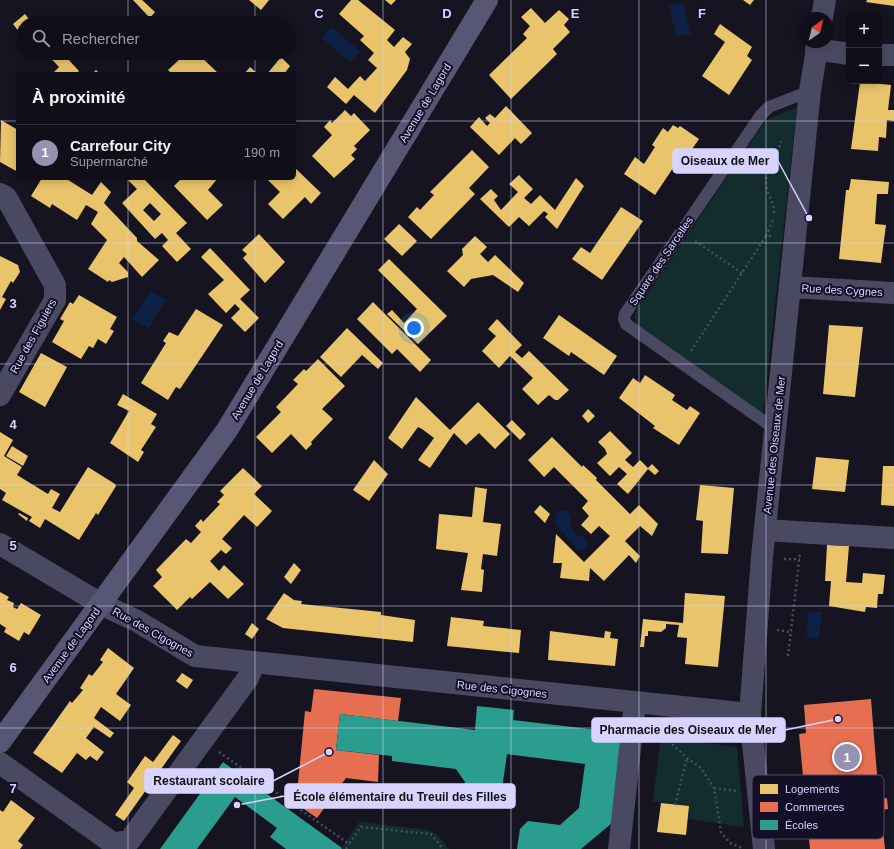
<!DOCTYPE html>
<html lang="fr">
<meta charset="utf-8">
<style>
:root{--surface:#100f19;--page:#191822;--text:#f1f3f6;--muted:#9c9ca2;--line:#302f38;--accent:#9591b1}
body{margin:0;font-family:Helvetica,sans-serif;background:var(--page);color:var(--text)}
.controls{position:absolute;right:12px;top:12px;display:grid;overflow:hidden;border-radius:6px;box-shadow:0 2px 10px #0003}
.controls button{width:36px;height:36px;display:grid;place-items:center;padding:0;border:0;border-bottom:1px solid var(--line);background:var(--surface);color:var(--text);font:20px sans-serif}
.compass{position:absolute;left:798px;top:12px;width:36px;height:36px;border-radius:50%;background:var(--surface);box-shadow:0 2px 10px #0003;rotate:34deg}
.you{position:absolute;left:414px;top:328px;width:14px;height:14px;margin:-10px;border:3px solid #fff;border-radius:50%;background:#1a73e8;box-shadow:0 0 0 6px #1a73e833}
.badge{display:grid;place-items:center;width:26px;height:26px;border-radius:50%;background:var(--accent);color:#fff;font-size:13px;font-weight:700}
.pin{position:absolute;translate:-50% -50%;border:2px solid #fff;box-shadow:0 1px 4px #0006}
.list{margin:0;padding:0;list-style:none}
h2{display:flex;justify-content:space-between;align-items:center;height:52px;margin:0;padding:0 16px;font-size:17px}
h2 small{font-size:13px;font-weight:400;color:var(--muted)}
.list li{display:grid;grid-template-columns:26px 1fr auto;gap:12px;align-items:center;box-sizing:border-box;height:56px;padding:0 16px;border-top:1px solid var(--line)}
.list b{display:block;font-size:15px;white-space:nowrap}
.list p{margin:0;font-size:13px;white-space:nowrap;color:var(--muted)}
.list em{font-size:13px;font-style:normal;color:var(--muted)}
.icon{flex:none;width:22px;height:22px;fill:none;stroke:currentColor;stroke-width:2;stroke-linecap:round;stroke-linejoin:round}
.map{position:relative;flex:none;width:894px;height:849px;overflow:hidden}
.search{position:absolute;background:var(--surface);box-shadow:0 2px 10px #0003;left:16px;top:16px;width:280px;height:44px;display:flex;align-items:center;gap:10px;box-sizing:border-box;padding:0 14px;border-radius:22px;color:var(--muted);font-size:15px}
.panel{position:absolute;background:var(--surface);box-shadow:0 2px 10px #0003;left:16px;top:72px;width:280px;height:108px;border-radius:6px}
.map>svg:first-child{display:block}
</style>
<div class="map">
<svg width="894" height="849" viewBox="0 0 894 849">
<rect width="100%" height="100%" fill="#161421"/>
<path fill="#132c2d" d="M797,107L763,414L638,326C634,319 634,316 637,309L766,120Z
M661,737L737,747L744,827L688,819L689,806L653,801Z
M359,822L429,830L438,835L449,849H341Z"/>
<path fill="#0d2144" d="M683,3L691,34L676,37L669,6Z
M331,27L360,51L350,62L322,38Z
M151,291L166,300L149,328L132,319Z
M561,510L567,511L571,516L570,525L577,535L585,538L588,544L585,549H577L556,524V515Z
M808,611L822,612L819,638L807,637Z"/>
<path fill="#e9c46a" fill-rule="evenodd" d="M133,0H142L155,12L150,18Z
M249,0H269L261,10Z
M351,0H358L395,30L387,40L394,47L403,37L412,44L405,52L410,59L407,70L375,113L354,95L346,104L327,87L335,77L348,89L360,76L365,81L377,68L368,60L374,53L360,40L364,36L339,14Z
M385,0H396L391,5Z
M743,0H754L750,5Z
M867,0H894V6L866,2Z
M531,8L545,23L559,10L569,19L564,25L570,32L553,49L557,54L511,99L489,75L527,38L523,34L530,26L521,17Z
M25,14L32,23H23V42L16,35L19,32L13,24Z
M60,17L66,23H53Z
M720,24L752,47L747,56L752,60L729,95L702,76L725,42L714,34Z
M39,53H70L66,57L79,71L76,74H52L59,67L46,53L42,56Z
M176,53H197L219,74H172L168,70L181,58Z
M281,57L290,66L284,74H267Z
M250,67L258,74H244Z
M96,70L100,74H92Z
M860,82L891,85L888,110H894V121L887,120L886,138L879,137L878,151L851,149Z
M506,106L532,133L521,144L515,138L499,155L470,127L479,117L487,126L490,123L485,118L490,114L495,118Z
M345,110L351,116L354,113L370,130L354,146L357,149L351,155L355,159L334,178L312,156L332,135L324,127L330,120L332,123Z
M1,120L18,130V172L0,162Z
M673,125L678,128L680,126L699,139L681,165L677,162L655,195L624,174L635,157L644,164L655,147L652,145L663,128L668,132Z
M472,150L489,167L469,188L475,194L431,239L408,217L417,207L420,210L434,195L430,192Z
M294,167L321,193L311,204L305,197L283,219L268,204L280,192L266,178H294Z
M519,175L533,189L524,198L531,204L540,195L555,210L576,178L584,186L557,229L545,217L548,214L544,211L529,226L519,217L509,227L480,199L491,189L498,196L494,200L501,210L518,192L509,184Z
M42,178H65L92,195L101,182L111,192L104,203L137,238V241L159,260L142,277L124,257L119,263L128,272V277L112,282L109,280L108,282L88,269L107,240L91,224L98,212L86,205L77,220L52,204L50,208L31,196Z
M126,178H143L187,223L176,233L191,249L177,262L162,246L168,240L162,233L155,239L122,203L137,189ZM150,203L161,214L154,221L143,210Z
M182,178H218L208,190L223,205L207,220L174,186Z
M851,179L889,182L888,194H877L875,224L886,225L881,263L839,259L846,190H849Z
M621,207L643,221L602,280L572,259L581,247L590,253Z
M399,224L417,241L402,256L384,239Z
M259,234L285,262L265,283L243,258L247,254L242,250Z
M475,236L487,247L480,254L488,262L495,255L524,283L518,292L493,275L471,279L464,287L447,271L463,255L462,249Z
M210,248L250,290L240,299L259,318L245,332L231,318L240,309L235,304L226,313L208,294L224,280L201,257Z
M0,256L18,265L20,272L13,283L11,281L2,297L6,299L0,310Z
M389,259L447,316L418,344L387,314L392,310L404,323L417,309L378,270Z
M79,295L117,317L110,329L114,331L106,344L98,339L93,348L89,346L81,359L52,342L64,321L60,319L70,302L73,304Z
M373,302L431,360L420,372L397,349L392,354L357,319Z
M196,309L223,325L180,389L176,387L168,400L141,383L166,343L163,341L169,332L178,336Z
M559,315L617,356L604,375L571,352L569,356L543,338Z
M497,319L522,345L515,352L522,358L529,351L569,390L558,400H555L549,395L538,405L522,389L533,378L510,356L499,368L482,351L496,336L488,329Z
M829,325L863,327L855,397L823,394Z
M347,328L383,363L378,369L362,355L341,377L320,357Z
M41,353L67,367L45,407L19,392Z
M318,359L345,386L322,409L333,419L311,442L312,444L306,450L291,434L272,453L256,437L281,412L276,407L298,384L293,380L304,369L306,371Z
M645,375L675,395L672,400L687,410L690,406L700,413L679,445L653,428L655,426L619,398L633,378L640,383Z
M123,394L157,414L151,424L156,427L141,450L144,452L138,462L110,443L129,411L117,405Z
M416,397L450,430L478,402L510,434L495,449L479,433L466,445L454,433L430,468L418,460L434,438L422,429L418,427L402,449L388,438Z
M588,409L595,416L588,423L582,416Z
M512,420L526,434L520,440L506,426Z
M610,431L632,453L625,460L633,467L640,460L648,468L652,464L659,471L655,475L648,469L628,494L617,484L627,474L619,467L610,476L597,463L607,454L605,449L598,442Z
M0,432L13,440L4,456L22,467L17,475L48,494L51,489L60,494L52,508L60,512L88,467L115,484L116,486L98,515L96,513L79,540L45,519L40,528L29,521L32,517L2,500L6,493L0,489Z
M552,437L582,467L583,465L597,478L596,480L630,514L639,505L658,524L652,536L640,526L625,541L640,556L636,563L629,555L604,581L590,568L589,581L560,578L562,563H553L556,534L584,562L610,536L599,526L591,534L581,525L589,516L582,508L588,501L554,467L544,477L528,460Z
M12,446L28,456L23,466L6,456Z
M816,457L849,460L845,492L812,489Z
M374,460L388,474L369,501L353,490Z
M883,466H894V506L881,505Z
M243,468L262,486L254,494L272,511L257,527L244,515L222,539L232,548L226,554L221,550L210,561L219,571L224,565L244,584L228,599L210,582L192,599L190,597L177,610L153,586L162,577L156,570L186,539L191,543L201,532L195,526L201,519L203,522L220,504L217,502L224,495L220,491Z
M700,485L734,488L728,554L701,553L703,521L696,520Z
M475,487L487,489L483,522L501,524L497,556L483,554L481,569L484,570L482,592L461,590L468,553L436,549L439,514L472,517Z
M540,505L550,514L545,523L534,512Z
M19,513L28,518L27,521L18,514Z
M827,545L849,546L846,582L862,583L863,573L885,575L883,594H878L877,608L866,607L865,612L829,606L831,581H825Z
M294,563L301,570L291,584L284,577Z
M0,592L9,597L7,600L14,603L13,607L17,609L21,603L41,615L29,635L24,632L19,641L4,632L6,628L0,624Z
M284,593L294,600L302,601L301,604L381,612V615L415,620L413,642L283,628L266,619Z
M685,593L725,596L718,667L685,664L687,638L677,637L679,625L666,624V628L661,632L648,631V636H645L644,647H640L643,619L683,623Z
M451,617L484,621L483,626L521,630L519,653L447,646Z
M252,623L259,629L252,639L245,634Z
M550,631L604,638L605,631L611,632L610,638L618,639L615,666L548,660Z
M108,648L134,668L116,694L131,705L120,721L101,707L94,718L114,733L110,738L94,727L86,738L104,752L97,761L90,756L86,760L77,753L62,773L33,753L70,701L72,703L83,690L80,688L89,674L92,676L103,662L100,660Z
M182,673L193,680L187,689L176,681Z
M173,735L181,741L124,821L115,815L134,788L127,782L145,756L153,762Z
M11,800L35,818L18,841L23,845L20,849H0V810L3,812Z
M661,803L689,806L686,835L657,832Z"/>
<path fill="#e76f51" d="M314,689L401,698L398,721L340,714L336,750L379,755L378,782L346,778L317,818L288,798L298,783L305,711L311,712Z
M871,699L879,799L887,798L888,809L881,810L885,849H810L799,734L806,733L804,705Z"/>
<path fill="#2a9d8f" d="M477,706L514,710L513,720L623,733L612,823L581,849H517L520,829L528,821L560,825L579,808L585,764L507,754L502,789L470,785L469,799L463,798L465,782L456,769L392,761V756L336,750L340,714L475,730Z
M223,762L342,848L341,849H286L270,837L277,828L235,797L197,849H160Z"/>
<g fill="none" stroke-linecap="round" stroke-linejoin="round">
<path stroke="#44505f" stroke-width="2.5" stroke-dasharray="2 3" stroke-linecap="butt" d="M774,213C774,201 765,191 766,179C767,165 778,155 781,141
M766,236L773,220
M695,241L742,273
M691,351L766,236H773
M784,559H800
M777,630L790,632
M788,656L800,553
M654,727L687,758L701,768L714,788L721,832L730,843L742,848
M219,752L349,844L361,827L431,834L443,849
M714,788L737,791
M675,805L687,758
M346,849L349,844"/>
<path stroke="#4a4962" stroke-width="12" d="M775,429L626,324L624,319L625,314L761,115L769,107L810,91"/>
<path stroke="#4a4962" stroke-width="22" d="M822,18L825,0
M816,49L849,54
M879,55H894
M0,194L6,197L55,285V300L0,395
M791,287L894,293
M765,530L894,538
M0,544L101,604L137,621L195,656L750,714
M0,763L114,844L130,840L248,678L254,663
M619,849L635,703
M764,849L750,714L762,557L810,91L818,42"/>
<path stroke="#575674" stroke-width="22" d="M0,742L227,430L487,0"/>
</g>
<path fill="none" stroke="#d9d4ff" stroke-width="1" stroke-opacity="0.55" d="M128,0V23M255,0V23M383,0V849M511,0V849M639,0V849M766,0V849M128,53V74M255,53V74M0,121H18M294,121H894M128,178V849M255,178V849M0,243H894M0,364H894M0,485H894M0,606H894M0,728H894"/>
<g text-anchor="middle" stroke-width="4" stroke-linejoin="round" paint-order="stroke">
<g font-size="11" fill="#d9d4ff" stroke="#130f26">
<text transform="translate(425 103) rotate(-59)" y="4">Avenue de Lagord</text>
<text transform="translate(661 261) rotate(-56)" y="4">Square des Sarcelles</text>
<text transform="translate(842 290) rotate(3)" y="4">Rue des Cygnes</text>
<text transform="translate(33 336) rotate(-61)" y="4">Rue des Figuiers</text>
<text transform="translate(257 380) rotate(-59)" y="4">Avenue de Lagord</text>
<text transform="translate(774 445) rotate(-84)" y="4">Avenue des Oiseaux de Mer</text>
<text transform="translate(153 632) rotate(29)" y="4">Rue des Cigognes</text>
<text transform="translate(71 645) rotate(-54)" y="4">Avenue de Lagord</text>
<text transform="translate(502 689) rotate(6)" y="4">Rue des Cigognes</text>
</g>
</g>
<rect x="752" y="775" width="132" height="64" rx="6" fill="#130f26" stroke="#4e4a67" stroke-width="1"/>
<rect x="760" y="784" width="18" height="10" fill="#e9c46a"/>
<rect x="760" y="802" width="18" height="10" fill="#e76f51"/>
<rect x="760" y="820" width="18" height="10" fill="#2a9d8f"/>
<g font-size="11" fill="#d9d4ff">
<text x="785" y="793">Logements</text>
<text x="785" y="811">Commerces</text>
<text x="785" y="829">Écoles</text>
</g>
<g font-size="13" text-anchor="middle" font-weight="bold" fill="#d9d4ff" stroke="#130f26" stroke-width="4" stroke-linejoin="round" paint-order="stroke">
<text x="319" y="18">C</text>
<text x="447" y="18">D</text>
<text x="575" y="18">E</text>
<text x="702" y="18">F</text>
<text x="13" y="308">3</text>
<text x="13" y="429">4</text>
<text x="13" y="550">5</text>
<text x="13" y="672">6</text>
<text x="13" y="793">7</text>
</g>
<path fill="none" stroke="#d9d4ff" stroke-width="1.5" d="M809 218L778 161M838 719L785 730M329 752L273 781M237 805L285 796"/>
<g fill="#d9d4ff" stroke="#130f26" stroke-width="1.5">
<circle cx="809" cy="218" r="4"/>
<circle cx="838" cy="719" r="4"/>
<circle cx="329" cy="752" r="4"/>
<circle cx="237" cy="805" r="4"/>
</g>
<g fill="#d9d4ff" stroke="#d9d4ff" stroke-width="1.5">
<rect x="673" y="149" width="105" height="24" rx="4"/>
<rect x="592" y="718" width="193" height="24" rx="4"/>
<rect x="145" y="769" width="128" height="24" rx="4"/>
<rect x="285" y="784" width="230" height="24" rx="4"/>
</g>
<g font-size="12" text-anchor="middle" font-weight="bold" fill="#111">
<text x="725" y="165">Oiseaux de Mer</text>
<text x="688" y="734">Pharmacie des Oiseaux de Mer</text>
<text x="209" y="785">Restaurant scolaire</text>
<text x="400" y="801">École élémentaire du Treuil des Filles</text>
</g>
</svg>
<div class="controls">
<button>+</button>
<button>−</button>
</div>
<svg class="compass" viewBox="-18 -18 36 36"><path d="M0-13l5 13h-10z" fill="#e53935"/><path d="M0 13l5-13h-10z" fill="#9c9ca2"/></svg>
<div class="you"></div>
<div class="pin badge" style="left:847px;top:757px">1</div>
<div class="search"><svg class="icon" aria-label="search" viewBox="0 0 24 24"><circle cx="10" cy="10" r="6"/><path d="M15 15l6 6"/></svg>Rechercher</div>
<section class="panel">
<h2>À proximité<small></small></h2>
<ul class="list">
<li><span class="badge">1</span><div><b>Carrefour City</b><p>Supermarché</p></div><em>190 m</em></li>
</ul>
</section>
</div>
